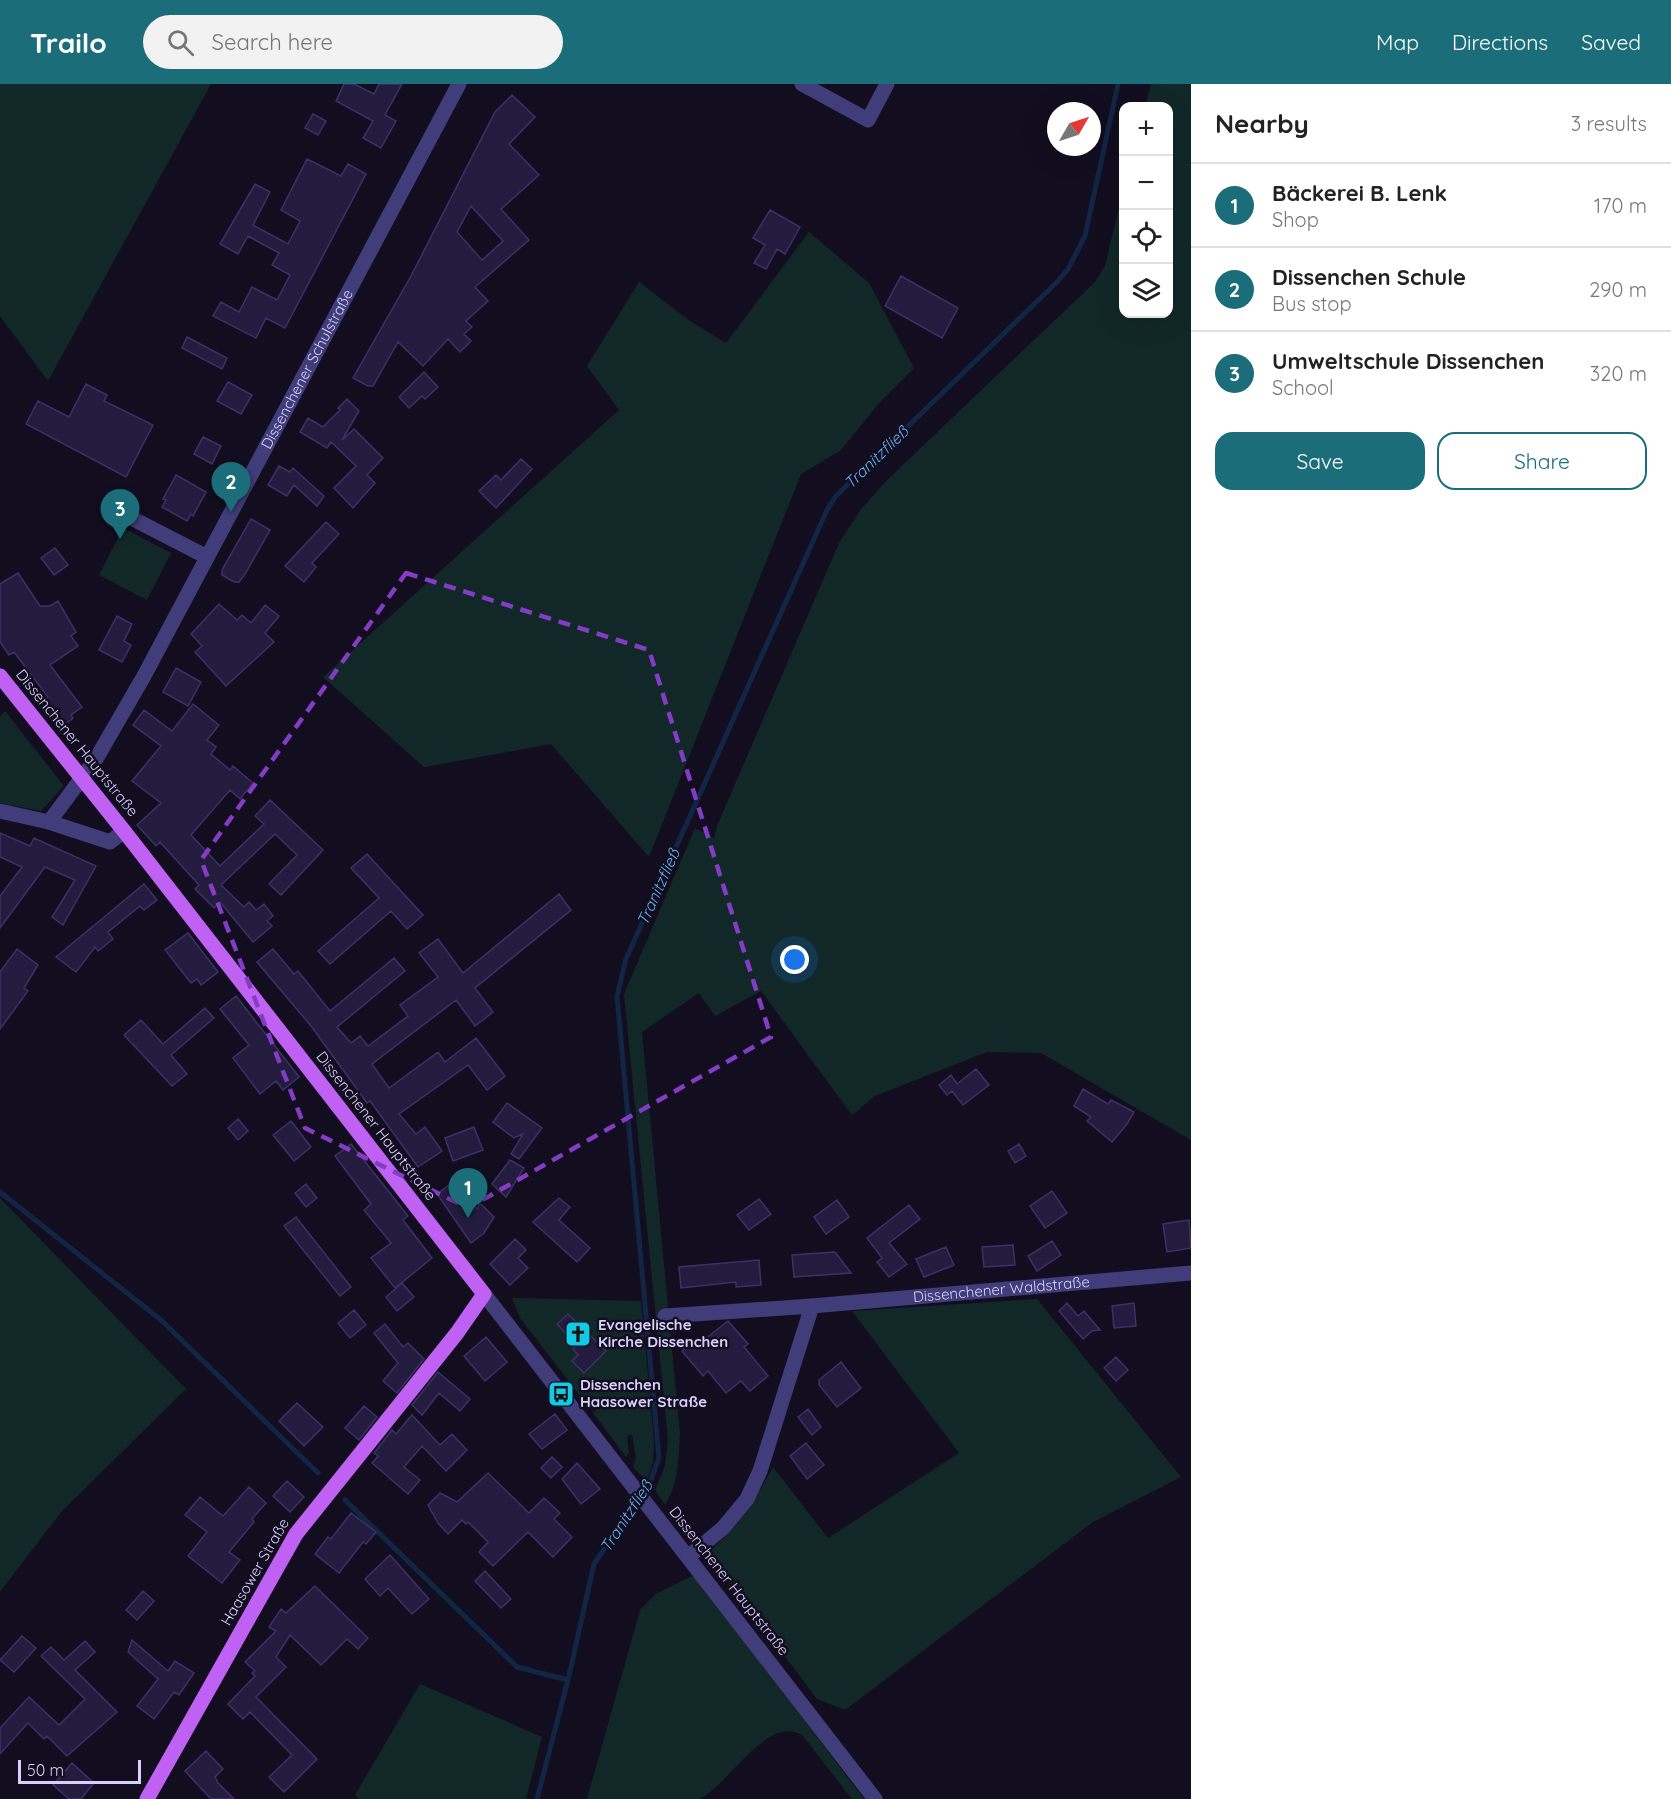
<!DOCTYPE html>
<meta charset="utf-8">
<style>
:root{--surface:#fff;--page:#f2f2f2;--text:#222;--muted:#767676;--line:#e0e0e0;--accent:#1b6e79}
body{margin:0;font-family:Quicksand,sans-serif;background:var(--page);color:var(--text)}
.controls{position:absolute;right:18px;top:18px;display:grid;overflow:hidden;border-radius:12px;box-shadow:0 6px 24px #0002}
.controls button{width:54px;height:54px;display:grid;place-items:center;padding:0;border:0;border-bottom:2px solid var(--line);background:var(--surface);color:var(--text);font:30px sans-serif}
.compass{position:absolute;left:1047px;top:18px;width:54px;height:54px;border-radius:50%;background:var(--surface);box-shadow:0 6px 24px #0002;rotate:51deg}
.scale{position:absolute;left:18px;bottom:15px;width:123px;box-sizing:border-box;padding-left:6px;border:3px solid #d6d0fb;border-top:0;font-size:16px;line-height:21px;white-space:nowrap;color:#d6d0fb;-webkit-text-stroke:4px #120e1f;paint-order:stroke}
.you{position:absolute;left:795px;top:876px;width:21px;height:21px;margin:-15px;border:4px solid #fff;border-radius:50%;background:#1a73e8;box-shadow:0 0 0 9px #1a73e833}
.badge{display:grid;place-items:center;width:39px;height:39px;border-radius:50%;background:var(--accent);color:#fff;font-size:20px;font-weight:700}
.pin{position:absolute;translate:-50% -50px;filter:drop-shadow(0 2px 3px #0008)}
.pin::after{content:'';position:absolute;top:32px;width:21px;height:18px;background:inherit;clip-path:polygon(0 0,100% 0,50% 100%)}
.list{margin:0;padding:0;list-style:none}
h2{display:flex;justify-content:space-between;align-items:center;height:78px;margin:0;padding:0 24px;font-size:26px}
h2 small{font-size:20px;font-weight:400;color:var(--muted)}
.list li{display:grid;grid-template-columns:39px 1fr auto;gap:18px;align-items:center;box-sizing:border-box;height:84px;padding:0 24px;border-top:2px solid var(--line)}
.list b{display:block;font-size:22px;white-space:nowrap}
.list p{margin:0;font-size:20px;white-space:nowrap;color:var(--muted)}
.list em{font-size:20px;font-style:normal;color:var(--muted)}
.actions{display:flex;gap:12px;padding:18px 24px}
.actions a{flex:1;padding:14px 0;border:2px solid var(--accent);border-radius:18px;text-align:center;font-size:21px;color:var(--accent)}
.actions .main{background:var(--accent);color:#fff}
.icon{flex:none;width:33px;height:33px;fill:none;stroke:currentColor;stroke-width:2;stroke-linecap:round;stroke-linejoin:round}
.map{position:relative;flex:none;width:1191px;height:1715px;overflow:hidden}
header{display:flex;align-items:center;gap:36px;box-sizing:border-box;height:84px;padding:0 30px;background:var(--accent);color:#fff}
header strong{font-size:28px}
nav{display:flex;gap:33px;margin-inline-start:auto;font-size:21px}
.search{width:420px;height:54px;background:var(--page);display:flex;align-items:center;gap:15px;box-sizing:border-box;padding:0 21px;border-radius:33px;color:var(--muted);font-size:22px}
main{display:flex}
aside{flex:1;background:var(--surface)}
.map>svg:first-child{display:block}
</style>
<header>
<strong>Trailo</strong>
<div class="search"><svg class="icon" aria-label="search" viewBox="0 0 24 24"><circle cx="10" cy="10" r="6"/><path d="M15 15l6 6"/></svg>Search here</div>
<nav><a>Map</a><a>Directions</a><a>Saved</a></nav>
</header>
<main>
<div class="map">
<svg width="1191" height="1715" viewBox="0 0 1191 1715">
<rect width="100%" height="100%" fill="#120e1f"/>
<path fill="#122828" d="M0,0H211L48,297L0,232Z
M1151,0H1191V1056L1041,969L987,968L875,1012L852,1031L761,907L715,932L699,909L642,948L680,1350C678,1376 679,1399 665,1421L655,1406L665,1382L668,1356L624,910L695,744L714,754L717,742L839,459L861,425L886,397L1095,198L1105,182L1123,107L1124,230H1168V22H1145Z
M809,148L869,199L914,284L880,318L841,366L801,390L649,773L551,660L424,683L323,593L619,326L587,282L639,198L690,237L726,259Z
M123,444L171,469L147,516L99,491Z
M5,627L64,702L41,727L0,719V633Z
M0,1114L186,1305L62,1427L0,1508Z
M512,1214L641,1217L654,1357L653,1378L647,1397L633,1383L636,1374L632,1350L627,1353L629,1368L626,1373L593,1329L596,1326L592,1320L588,1322L520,1234Z
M1037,1215L1181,1393L1093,1438L845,1626L817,1615L707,1469C737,1445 755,1417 773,1383L828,1454L959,1369L852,1227Z
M694,1491L864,1715H852L803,1652C768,1628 728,1703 699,1715C692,1715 679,1715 671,1715C643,1715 615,1715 587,1715L640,1526L656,1510Z
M420,1600L542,1653L526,1715H359L355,1711Z"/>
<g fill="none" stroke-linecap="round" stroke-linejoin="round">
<path stroke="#122544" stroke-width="5" d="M0,1108L161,1236L318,1389
M345,1416L517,1583L568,1596
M537,1715L568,1596L594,1480L650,1398L659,1374L617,912L626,875L827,426L836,412L1057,198L1068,185L1085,152L1118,0"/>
</g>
<path fill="#241c3e" stroke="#3d3068" stroke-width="1.5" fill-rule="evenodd" d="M344,0H354L374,10L379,0H402L385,31L396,37L381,64L363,54L373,37L336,17Z
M512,11L535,33L509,60L539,91L501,125L529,156L475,203L488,217L466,237L472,243L464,250L471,257L460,268L448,255L423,282L398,258L373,302H368L353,294L411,192L495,28ZM471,122L503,157L482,176L457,148Z
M313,30L326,37L318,51L305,44Z
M307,75L341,92L348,80L366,90L285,244L266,234L256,254L213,232L221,218L239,228L252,203L277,216L290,191L272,181L279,169L248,152L238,170L220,160L255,100L270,108L253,141L288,160L300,137L281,126Z
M770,126L800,143L785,170L777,165L766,185L754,179L765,161L753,154Z
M901,192L958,224L942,254L885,222Z
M187,253L227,274L222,285L182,264Z
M424,288L438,303L425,315L422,312L409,324L399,313Z
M228,298L252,311L241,330L217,317Z
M86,300L107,311L104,317L153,341L126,393L26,340L38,317L69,333Z
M347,315L359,327L342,356L354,345L383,374L367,391L375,399L353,424L334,404L356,382L331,358L327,364L300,348L308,334L323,343L340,326L338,324Z
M203,353L221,362L212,380L194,370Z
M521,375L532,385L496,424L479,407L496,391L501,396Z
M279,382L290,388L293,384L324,412L317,422L294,401L287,412L268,401Z
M176,391L206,408L193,432L191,430L187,437L162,423L166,416L163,415Z
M251,435L270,446L245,490L239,498H234L222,491V486Z
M326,438L339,450L312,479L316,483L304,498L285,482Z
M55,464L68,481L54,491L41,474Z
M18,489L40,522H50L58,517L76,548L71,552L78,562L50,581L82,623L71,631L73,634L62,643L43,617L48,613L14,568L9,571L0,558V500Z
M219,520L237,536L242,531L251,539L265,521L279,532L265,549L274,558L226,602L195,568L202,562L191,550Z
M117,532L132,540L124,557L131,561L122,578L99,566Z
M176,584L201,598L188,622L163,608Z
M193,620L219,641L207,656L216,663L211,670L230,686L233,682L253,699L240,715L230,706L191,751L220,782L264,740L255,732L270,716L323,766L281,811L269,800L297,771L275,750L221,801L244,823L249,818L256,826L264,820L273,832L267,837L272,842L253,858L220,818L214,824L195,805L199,801L160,758L156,762L137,741L161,719L132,697L161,662L133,641L144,626L172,647Z
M0,749L30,762L34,754L96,782L63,841L52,833L75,796L45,783L0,844V812L22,783L0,773Z
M367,770L423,831L407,845L391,827L330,880L318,867L379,814L351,784Z
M144,800L157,816L144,826L140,822L108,848L113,855L98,867L95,863L76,888L56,873Z
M559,810L571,826L475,904L493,928L475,942L456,916L372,980L389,1004L438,968L445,978L476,954L505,992L487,1006L468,981L399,1030L416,1050L425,1043L442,1067L418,1083L370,1017L367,1019L311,942L257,878L273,865L294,890L298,887L330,927L394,874L405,887L337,943L351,959L360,952L368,962L408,932L400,921L438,893L419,869L438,855L463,889Z
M188,849L218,888L201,901L197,895L191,899L165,866Z
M17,865L38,881L24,904L28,907L0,945V888Z
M236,912L299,993L283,1006L276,997L260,1010L233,974L249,961L220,925Z
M205,924L214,934L171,971L187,990L172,1002L124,951L141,936L163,960Z
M976,985L989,1001L963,1021L952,1007L947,1011L939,1001L951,991L957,1000Z
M1083,1005L1108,1020L1111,1016L1134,1028L1127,1040L1112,1058L1087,1037L1091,1033L1074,1022Z
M507,1019L542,1044L519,1075L511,1070L523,1050L514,1054L493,1038Z
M238,1035L248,1047L238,1056L228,1044Z
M291,1037L311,1063L294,1077L273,1051Z
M474,1043L483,1066L453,1077L445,1054Z
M351,1060L408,1132L403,1136L432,1174L395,1204L371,1174L391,1159L364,1126L371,1120L335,1072Z
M1019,1060L1026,1072L1015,1079L1008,1067Z
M510,1076L524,1084L506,1113L492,1100Z
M456,1096L477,1125L480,1119L494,1133L484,1149L471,1159L437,1110Z
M306,1100L317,1114L306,1123L295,1109Z
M1052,1107L1067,1129L1045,1144L1030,1122Z
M559,1114L570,1123L559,1136L590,1164L577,1178L533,1138Z
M759,1115L771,1130L749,1146L737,1131Z
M837,1116L849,1133L826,1150L814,1133Z
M909,1121L920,1135L889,1159L907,1180L889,1193L877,1178L882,1174L867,1154Z
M296,1133L351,1203L340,1212L284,1142Z
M1189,1136L1191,1164L1167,1168L1163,1140Z
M515,1155L526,1166L518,1174L528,1184L510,1201L490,1180Z
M1052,1157L1061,1171L1037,1187L1028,1172Z
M1013,1161L1015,1181L984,1183L982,1163Z
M946,1163L954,1181L924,1193L916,1175Z
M835,1168L851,1189L794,1193L792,1171Z
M759,1176L761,1201L736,1203V1198L681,1204L679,1183Z
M402,1199L414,1213L397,1227L386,1213Z
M1067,1219L1078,1232L1084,1227L1100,1246L1092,1247L1083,1255L1059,1227Z
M1134,1219L1136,1242L1114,1244L1112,1222Z
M354,1226L366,1241L350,1254L338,1239Z
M568,1230L606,1267L584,1289L572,1277L578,1271L573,1265L577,1261L557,1240Z
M728,1237L748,1260L744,1263L768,1292L750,1307L741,1297L726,1309L708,1287L703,1292L682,1267L697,1255L700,1259Z
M385,1240L403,1263L408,1259L424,1275L397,1309L383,1297L398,1279L374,1249Z
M486,1253L507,1278L485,1297L464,1272Z
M1116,1273L1128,1286L1116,1297L1104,1284Z
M841,1278L861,1304L837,1323L819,1301V1296Z
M438,1288L470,1315L460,1327L439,1309L422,1331L412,1321Z
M297,1319L323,1343L304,1362L279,1337Z
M364,1322L377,1333L359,1356L345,1344Z
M808,1325L821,1343L812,1351L798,1333Z
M555,1330L567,1346L542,1365L529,1350Z
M412,1331L440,1361L452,1350L467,1366L446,1387L422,1362L404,1383L420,1396L408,1410L372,1379L378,1372L374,1369L392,1346L396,1350Z
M806,1359L824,1381L807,1395L790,1372Z
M552,1373L562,1383L551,1394L541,1384Z
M577,1379L600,1405L581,1420L562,1395Z
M488,1389L529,1429L544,1414L560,1429L554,1435L572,1453L553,1473L528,1448L493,1482L479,1468L488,1458L468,1438L466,1440L462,1436L448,1450L438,1439L428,1421L440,1409L457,1418Z
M287,1397L304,1413L290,1428L273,1412Z
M249,1403L266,1419L252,1435L254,1438L229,1468L240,1476L222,1499L188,1472L207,1448L185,1431L200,1413L223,1432Z
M351,1429L376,1448L366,1460L363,1458L339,1489L315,1470L328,1453L331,1455Z
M390,1471L429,1515L412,1530L388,1504L380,1512L365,1495Z
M485,1487L511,1515L501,1524L475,1497Z
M315,1502L368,1554L358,1565L347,1555L321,1581L290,1551L276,1573L286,1583L256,1613L317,1675L284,1708L269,1693L292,1671L250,1628L243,1635L228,1620L255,1592L252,1589L255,1587L245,1578L276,1547L269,1543L281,1525L286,1529Z
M143,1507L154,1517L137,1536L126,1526Z
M22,1552L36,1564L14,1588L0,1576Z
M132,1556L168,1587L175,1577L194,1589L179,1611L174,1608L154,1635L137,1622L158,1595L128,1568Z
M85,1557L95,1568L75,1586L117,1628L67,1672L47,1652L44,1655L28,1639L0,1670V1644L29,1613L59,1641L85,1615L41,1572L51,1563L64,1576Z
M206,1667L223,1685L215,1693L218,1699L234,1715H211L185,1687Z
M72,1679L94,1699L81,1715H69L53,1701Z"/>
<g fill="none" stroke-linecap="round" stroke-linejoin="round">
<g stroke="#413d7a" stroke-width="15">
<path d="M802,0L868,36L887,0"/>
<path d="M116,426L207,473"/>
<path d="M0,727L49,738L110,758L124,747"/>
<path id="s1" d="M49,738L96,675L144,592L459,0"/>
<path d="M484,1210L875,1715"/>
<path d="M665,1232L812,1222"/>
<path id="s2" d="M688,1473L723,1444L747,1415L760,1387L812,1222L1191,1189"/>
</g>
<path stroke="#bf61f2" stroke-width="15" d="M0,592L124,747L484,1210L457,1249L296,1450L147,1715"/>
</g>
<path fill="none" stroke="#843cc5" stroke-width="4.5" stroke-dasharray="12 8" stroke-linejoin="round" d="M406,489L649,566L771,953L468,1124L305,1044L201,776Z"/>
<defs>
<g id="church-square" transform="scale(1.35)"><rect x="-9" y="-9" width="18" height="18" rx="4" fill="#13cae4" stroke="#120e1f"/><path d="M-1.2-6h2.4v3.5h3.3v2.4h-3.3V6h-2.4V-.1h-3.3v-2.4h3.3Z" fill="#111"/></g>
<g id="bus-square" transform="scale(1.35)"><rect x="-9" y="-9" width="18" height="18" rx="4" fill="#13cae4" stroke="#120e1f"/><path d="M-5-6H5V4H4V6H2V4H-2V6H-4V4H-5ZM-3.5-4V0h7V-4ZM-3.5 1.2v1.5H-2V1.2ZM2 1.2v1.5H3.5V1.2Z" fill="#111"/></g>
</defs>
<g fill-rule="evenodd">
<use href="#church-square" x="578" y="1250"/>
<use href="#bus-square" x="561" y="1310"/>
</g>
<g text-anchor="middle" stroke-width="5" stroke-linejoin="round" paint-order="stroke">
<g font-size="15" fill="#d6d0fb" stroke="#120e1f">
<text dy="5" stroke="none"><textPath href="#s1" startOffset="522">Dissenchener Schulstraße</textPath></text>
<text transform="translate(77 659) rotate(51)" y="5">Dissenchener Hauptstraße</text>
<text transform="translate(376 1042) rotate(52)" y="5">Dissenchener Hauptstraße</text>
<text dy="5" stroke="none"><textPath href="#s2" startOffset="477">Dissenchener Waldstraße</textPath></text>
<text transform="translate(255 1488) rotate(-60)" y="5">Haasower Straße</text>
<text transform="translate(729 1497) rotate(52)" y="5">Dissenchener Hauptstraße</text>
</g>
<g font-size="15" font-weight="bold" fill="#d6d0fb" stroke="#120e1f" text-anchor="start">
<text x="598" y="1246">Evangelische<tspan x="598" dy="17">Kirche Dissenchen</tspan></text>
<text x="580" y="1306">Dissenchen<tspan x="580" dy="17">Haasower Straße</tspan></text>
</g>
<g font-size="16" font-style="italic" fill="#67aff2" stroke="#120e1f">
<text transform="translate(876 373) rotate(-44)" y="6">Tranitzfließ</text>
<text transform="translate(658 803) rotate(-66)" y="6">Tranitzfließ</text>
<text transform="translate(626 1432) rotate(-57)" y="6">Tranitzfließ</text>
</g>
</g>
</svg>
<div class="controls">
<button>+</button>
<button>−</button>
<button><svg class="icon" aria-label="locate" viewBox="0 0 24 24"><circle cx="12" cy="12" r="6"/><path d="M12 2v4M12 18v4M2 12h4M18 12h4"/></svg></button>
<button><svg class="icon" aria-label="layers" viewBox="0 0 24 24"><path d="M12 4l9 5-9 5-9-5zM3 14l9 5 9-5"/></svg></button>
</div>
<svg class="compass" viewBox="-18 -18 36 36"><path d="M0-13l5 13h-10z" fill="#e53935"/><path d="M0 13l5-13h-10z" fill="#767676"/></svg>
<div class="scale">50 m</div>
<div class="you"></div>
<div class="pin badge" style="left:468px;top:1134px">1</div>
<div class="pin badge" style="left:231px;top:428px">2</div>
<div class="pin badge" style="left:120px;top:455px">3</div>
</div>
<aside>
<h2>Nearby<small>3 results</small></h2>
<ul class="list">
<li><span class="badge">1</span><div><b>Bäckerei B. Lenk</b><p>Shop</p></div><em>170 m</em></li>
<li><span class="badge">2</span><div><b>Dissenchen Schule</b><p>Bus stop</p></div><em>290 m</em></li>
<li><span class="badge">3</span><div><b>Umweltschule Dissenchen</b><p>School</p></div><em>320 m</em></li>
</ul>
<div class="actions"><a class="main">Save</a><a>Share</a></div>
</aside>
</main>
